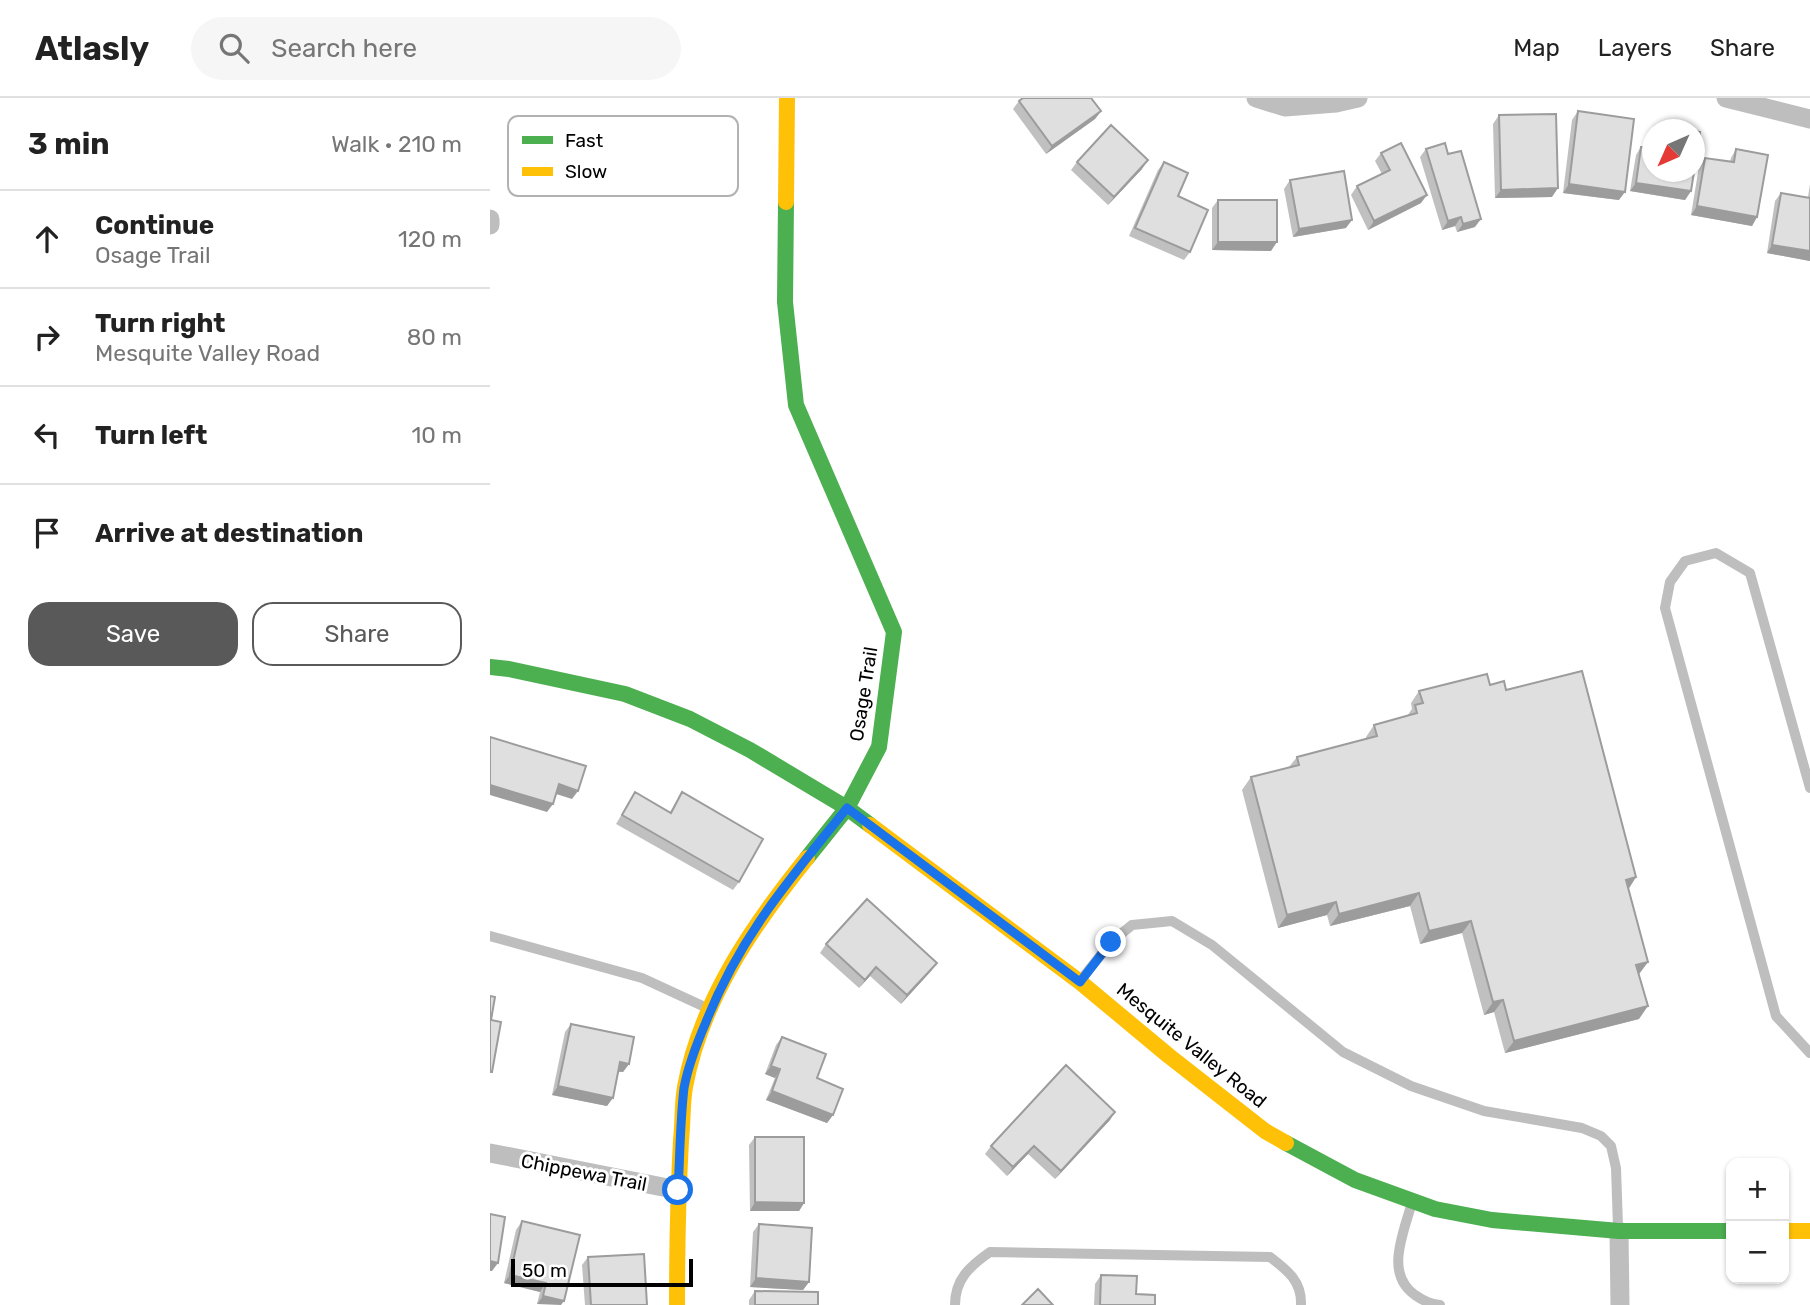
<!DOCTYPE html>
<meta charset="utf-8">
<style>
:root{--surface:#fff;--page:#f6f6f6;--text:#222;--muted:#767676;--line:#e0e0e0;--accent:#595959}
body{margin:0;font-family:Rubik,sans-serif;background:var(--page);color:var(--text)}
.controls{position:absolute;right:21px;bottom:21px;display:grid;overflow:hidden;border-radius:14px;box-shadow:0 2px 5px #0004}
.controls button{width:63px;height:63px;display:grid;place-items:center;padding:0;border:0;border-bottom:2px solid var(--line);background:var(--surface);color:var(--text);font:35px sans-serif}
.compass{position:absolute;left:1152px;top:21px;width:63px;height:63px;border-radius:50%;background:var(--surface);box-shadow:0 2px 5px #0004;rotate:225deg}
.scale{position:absolute;left:21px;bottom:18px;width:182px;box-sizing:border-box;padding-left:7px;border:4px solid #000;border-top:0;font-size:19px;line-height:24px;white-space:nowrap;color:#000;-webkit-text-stroke:5px #fff;paint-order:stroke}
.stop{position:absolute;width:21px;height:21px;margin:-16px;border:5px solid #1a73e8;border-radius:50%;background:#fff}
.stop.end{background:#1a73e8;border-color:#fff;box-shadow:0 2px 7px #0008}
.list{margin:0;padding:0;list-style:none}
h2{display:flex;justify-content:space-between;align-items:center;height:91px;margin:0;padding:0 28px;font-size:30px}
h2 small{font-size:23px;font-weight:400;color:var(--muted)}
.list li{display:grid;grid-template-columns:46px 1fr auto;gap:21px;align-items:center;box-sizing:border-box;height:98px;padding:0 28px;border-top:2px solid var(--line)}
.list b{display:block;font-size:26px;white-space:nowrap}
.list p{margin:0;font-size:23px;white-space:nowrap;color:var(--muted)}
.list em{font-size:23px;font-style:normal;color:var(--muted)}
.actions{display:flex;gap:14px;padding:21px 28px}
.actions a{flex:1;padding:16px 0;border:2px solid var(--accent);border-radius:21px;text-align:center;font-size:24px;color:var(--accent)}
.actions .main{background:var(--accent);color:#fff}
.icon{flex:none;width:38px;height:38px;fill:none;stroke:currentColor;stroke-width:2;stroke-linecap:round;stroke-linejoin:round}
.map{position:relative;flex:none;width:1320px;height:1207px;overflow:hidden}
header{display:flex;align-items:center;gap:42px;box-sizing:border-box;height:98px;padding:0 35px;background:var(--surface);border-bottom:2px solid var(--line)}
header strong{font-size:33px}
nav{display:flex;gap:38px;margin-inline-start:auto;font-size:24px}
.search{width:490px;height:63px;background:var(--page);display:flex;align-items:center;gap:18px;box-sizing:border-box;padding:0 24px;border-radius:38px;color:var(--muted);font-size:26px}
main{display:flex}
aside{flex:1;background:var(--surface)}
.map>svg:first-child{display:block}
</style>
<header>
<strong>Atlasly</strong>
<div class="search"><svg class="icon" aria-label="search" viewBox="0 0 24 24"><circle cx="10" cy="10" r="6"/><path d="M15 15l6 6"/></svg>Search here</div>
<nav><a>Map</a><a>Layers</a><a>Share</a></nav>
</header>
<main>
<aside>
<h2>3 min<small>Walk · 210 m</small></h2>
<ul class="list">
<li><svg class="icon" aria-label="ahead" viewBox="0 0 24 24"><path d="M12 20V5M6 11l6-6 6 6"/></svg><div><b>Continue</b><p>Osage Trail</p></div><em>120 m</em></li>
<li><svg class="icon" aria-label="right" viewBox="0 0 24 24"><path d="M7 20v-9h11M14 6l5 5-5 5"/></svg><div><b>Turn right</b><p>Mesquite Valley Road</p></div><em>80 m</em></li>
<li><svg class="icon" aria-label="left" viewBox="0 0 24 24"><path d="M17 20v-9H6M10 6l-5 5 5 5"/></svg><div><b>Turn left</b></div><em>10 m</em></li>
<li><svg class="icon" aria-label="arrive" viewBox="0 0 24 24"><path d="M6 21V4h12l-3 4 3 4H6"/></svg><div><b>Arrive at destination</b></div></li>
</ul>
<div class="actions"><a class="main">Save</a><a>Share</a></div>
</aside>
<div class="map">
<svg width="1320" height="1207" viewBox="0 0 1320 1207">
<rect width="100%" height="100%" fill="#fff"/>
<g fill="none" stroke-linecap="round" stroke-linejoin="round">
<path stroke="#bebebe" stroke-width="10" d="M1320,690L1260,475L1226,455L1195,463L1180,484L1175,510L1286,918L1320,955
M0,838L152,880L217,910
M590,883L621,844L642,827L682,823L722,847L853,954L921,988L994,1013L1092,1030L1111,1038L1121,1048L1126,1070L1128,1129
M922,1104C914,1135 894,1175 925,1197C934,1203 940,1206 950,1207
M465,1207C465,1181 480,1168 500,1154L780,1159C797,1172 812,1183 811,1207"/>
<path stroke="#bebebe" stroke-width="19" d="M766,0L795,9L846,5L868,0
M1236,0L1320,21
M0,121V127
M0,1055L188,1092
M1129,1133L1130,1207"/>
<path stroke="#4caf50" stroke-width="16" d="M296,104L295,204L306,307L404,534L389,649L357,710L317,760
M0,569L19,571L135,596L200,621L260,652L357,710L380,727
M796,1045L865,1082L945,1111L1002,1122L1129,1133H1241"/>
<path stroke="#ffc107" stroke-width="16" d="M296,104L297,0
M380,727L590,884L679,958L775,1033L796,1045
M1294,1133H1320
M187,1207C187,1152 188,1097 191,1042C193,1024 192,1006 195,989C211,902 263,827 317,760"/>
</g>
<path fill="#c0c0c0" d="M529,3L611,13L605,21L556,56L523,11Z
M1088,13L1129,102L1073,95L1082,22Z
M1009,17L1062,99L1005,100L1003,26Z
M1151,49L1201,93L1195,102L1140,93L1146,57Z
M936,51L958,56L985,129L967,134L965,128L952,132L930,59Z
M1246,51L1267,119L1262,128L1201,117L1209,68L1215,60L1240,64L1241,60Z
M891,55L931,105L878,132L861,97L867,88L892,76L885,63Z
M587,64L652,71L618,107L581,72Z
M674,64L688,98L700,154L694,162L639,138L668,72Z
M800,82L856,130L803,139L794,91Z
M1320,86V163L1277,155L1285,103L1291,95L1318,99Z
M728,102L781,153L722,152V110Z
M1000,587L1016,592L1146,779L1138,791L1158,864L1149,876V921L1015,955L1004,914L994,917L972,835L930,846L920,808L840,828L837,817L788,830L752,692L761,679L799,669L807,659L876,641V639L884,627L917,618L922,611L921,605L929,593Z
M145,694L180,714L192,694L249,784L243,792L126,726Z
M336,846L447,865L441,873L411,906L380,878L369,890L330,855Z
M81,926L139,966L133,974H128L117,1008L62,997L75,934Z
M292,939L327,980L343,1017L337,1025L276,1002L285,980L275,976L286,947Z
M620,1022L565,1081L538,1056L517,1078L495,1056L501,1048Z
M265,1039L314,1105L309,1113H260L259,1047Z
M32,1123L74,1203L47,1206L50,1194L14,1185L26,1132Z
M269,1126L319,1184L313,1192L260,1189L263,1134Z
M98,1159L157,1207H95L92,1167Z
M611,1177L646,1196L665,1207H604L605,1186Z
M265,1193L328,1207H259V1202Z"/>
<path fill="#9c9c9c" d="M611,13L605,21L556,56L562,48Z
M658,62L652,71L618,107L624,99Z
M1146,85L1201,93L1195,102L1140,93Z
M1079,86L1135,94L1129,102L1073,95Z
M1068,90L1062,99L1005,100L1011,92Z
M937,97L931,105L878,132L884,123Z
M1207,108L1267,119L1262,128L1201,117Z
M971,119L965,128L952,132L958,123Z
M991,121L985,129L967,134L973,126Z
M862,122L856,130L803,139L809,131Z
M728,144H787L781,153L722,152Z
M1282,147L1320,153V163L1277,155Z
M69,686L88,693L82,701L63,695Z
M0,687L63,706L57,714L0,697Z
M1146,779L1138,792L1136,782Z
M929,795L920,808L840,828L849,816Z
M846,804L837,817L788,830L797,817Z
M981,823L972,835L930,846L939,833Z
M1158,864L1149,876L1146,867Z
M447,865L441,873L411,906L417,897Z
M386,869L380,878L369,890L375,882Z
M1013,902L1004,914L994,917L1003,904Z
M1158,908L1149,921L1015,955L1024,943Z
M130,964L139,966L133,974L124,973Z
M281,968L290,971L285,980L275,976Z
M68,988L123,1000L117,1008L62,997Z
M282,993L343,1017L337,1025L276,1002Z
M625,1014L620,1022L565,1081L571,1073Z
M544,1048L538,1056L517,1078L523,1069Z
M265,1104L314,1105L309,1113H260Z
M0,1163L8,1165L2,1173H0Z
M20,1177L56,1185L50,1194L14,1185Z
M266,1180L319,1184L313,1192L260,1189Z
M53,1198L74,1203L71,1207L47,1206Z"/>
<path fill="#dfdfdf" stroke="#9c9c9c" stroke-width="2" d="M533,0H601L611,13L562,48L529,3Z
M1088,13L1144,21L1135,94L1079,86Z
M1066,16L1068,90L1011,92L1009,17Z
M621,27L658,62L624,99L587,64Z
M1205,33L1210,34L1205,71Z
M911,45L937,97L884,123L867,88L900,72L891,55Z
M955,45L958,56L971,53L991,121L973,126L971,119L958,123L936,51Z
M1151,49L1163,50V74H1204L1201,93L1146,85Z
M1246,51L1278,57L1267,119L1207,108L1215,60L1244,64Z
M674,64L698,75L688,98L718,112L700,154L645,130Z
M854,73L862,122L809,131L800,82Z
M1291,95L1320,100V153L1282,147Z
M728,102H787V144H728Z
M1092,573L1146,779L1136,782L1158,864L1146,867L1158,908L1024,943L1013,902L1003,904L981,823L939,833L929,795L849,816L846,804L797,817L761,679L809,667L807,659L887,638L884,627L927,615L925,607L933,605L929,593L997,576L1000,587L1014,583L1016,592Z
M0,639L96,668L88,693L69,686L63,706L0,687Z
M145,694L181,715L192,694L273,741L249,784L132,717Z
M377,801L447,865L417,897L386,869L375,882L336,846Z
M0,898L5,899L1,922L11,924L2,974H0Z
M81,926L144,939L139,966L130,964L123,1000L68,988Z
M292,939L336,956L327,980L353,991L343,1017L282,993L290,971L281,968Z
M576,967L625,1014L571,1073L544,1048L523,1069L501,1048Z
M265,1039H314V1105L265,1104Z
M0,1116L15,1119L8,1165L0,1163Z
M32,1123L90,1137L74,1203L53,1198L56,1185L20,1177Z
M269,1126L322,1130L319,1184L266,1180Z
M154,1156L157,1207H101L98,1159Z
M611,1177L647,1178L646,1196L665,1197V1207H610Z
M548,1191L563,1207H532Z
M265,1193L328,1194V1207H265Z"/>
<g fill="none" stroke-linecap="round" stroke-linejoin="round">
<path stroke="#1a73e8" stroke-width="9" d="M188,1092C190,1059 190,1024 194,990C198,968 207,945 216,924C250,838 300,781 357,710L590,884L621,844"/>
</g>
<g text-anchor="middle" stroke-width="6" stroke-linejoin="round" paint-order="stroke">
<g font-size="19" fill="#000" stroke="#fff">
<text transform="translate(373 596) rotate(-81)" y="7">Osage Trail</text>
<text transform="translate(702 947) rotate(39)" y="7">Mesquite Valley Road</text>
<text transform="translate(94 1074) rotate(11)" y="7">Chippewa Trail</text>
</g>
</g>
<rect x="18" y="18" width="230" height="80" rx="10" fill="#fff" stroke="#b2b2b2" stroke-width="2"/>
<rect x="32" y="38" width="31" height="8" fill="#4caf50"/>
<rect x="32" y="69" width="31" height="9" fill="#ffc107"/>
<g font-size="19" fill="#000">
<text x="75" y="49">Fast</text>
<text x="75" y="80">Slow</text>
</g>
</svg>
<div class="controls">
<button>+</button>
<button>−</button>
</div>
<svg class="compass" viewBox="-18 -18 36 36"><path d="M0-13l5 13h-10z" fill="#e53935"/><path d="M0 13l5-13h-10z" fill="#767676"/></svg>
<div class="scale">50 m</div>
<div class="stop" style="left:188px;top:1092px"></div>
<div class="stop end" style="left:621px;top:844px"></div>
</div>
</main>
